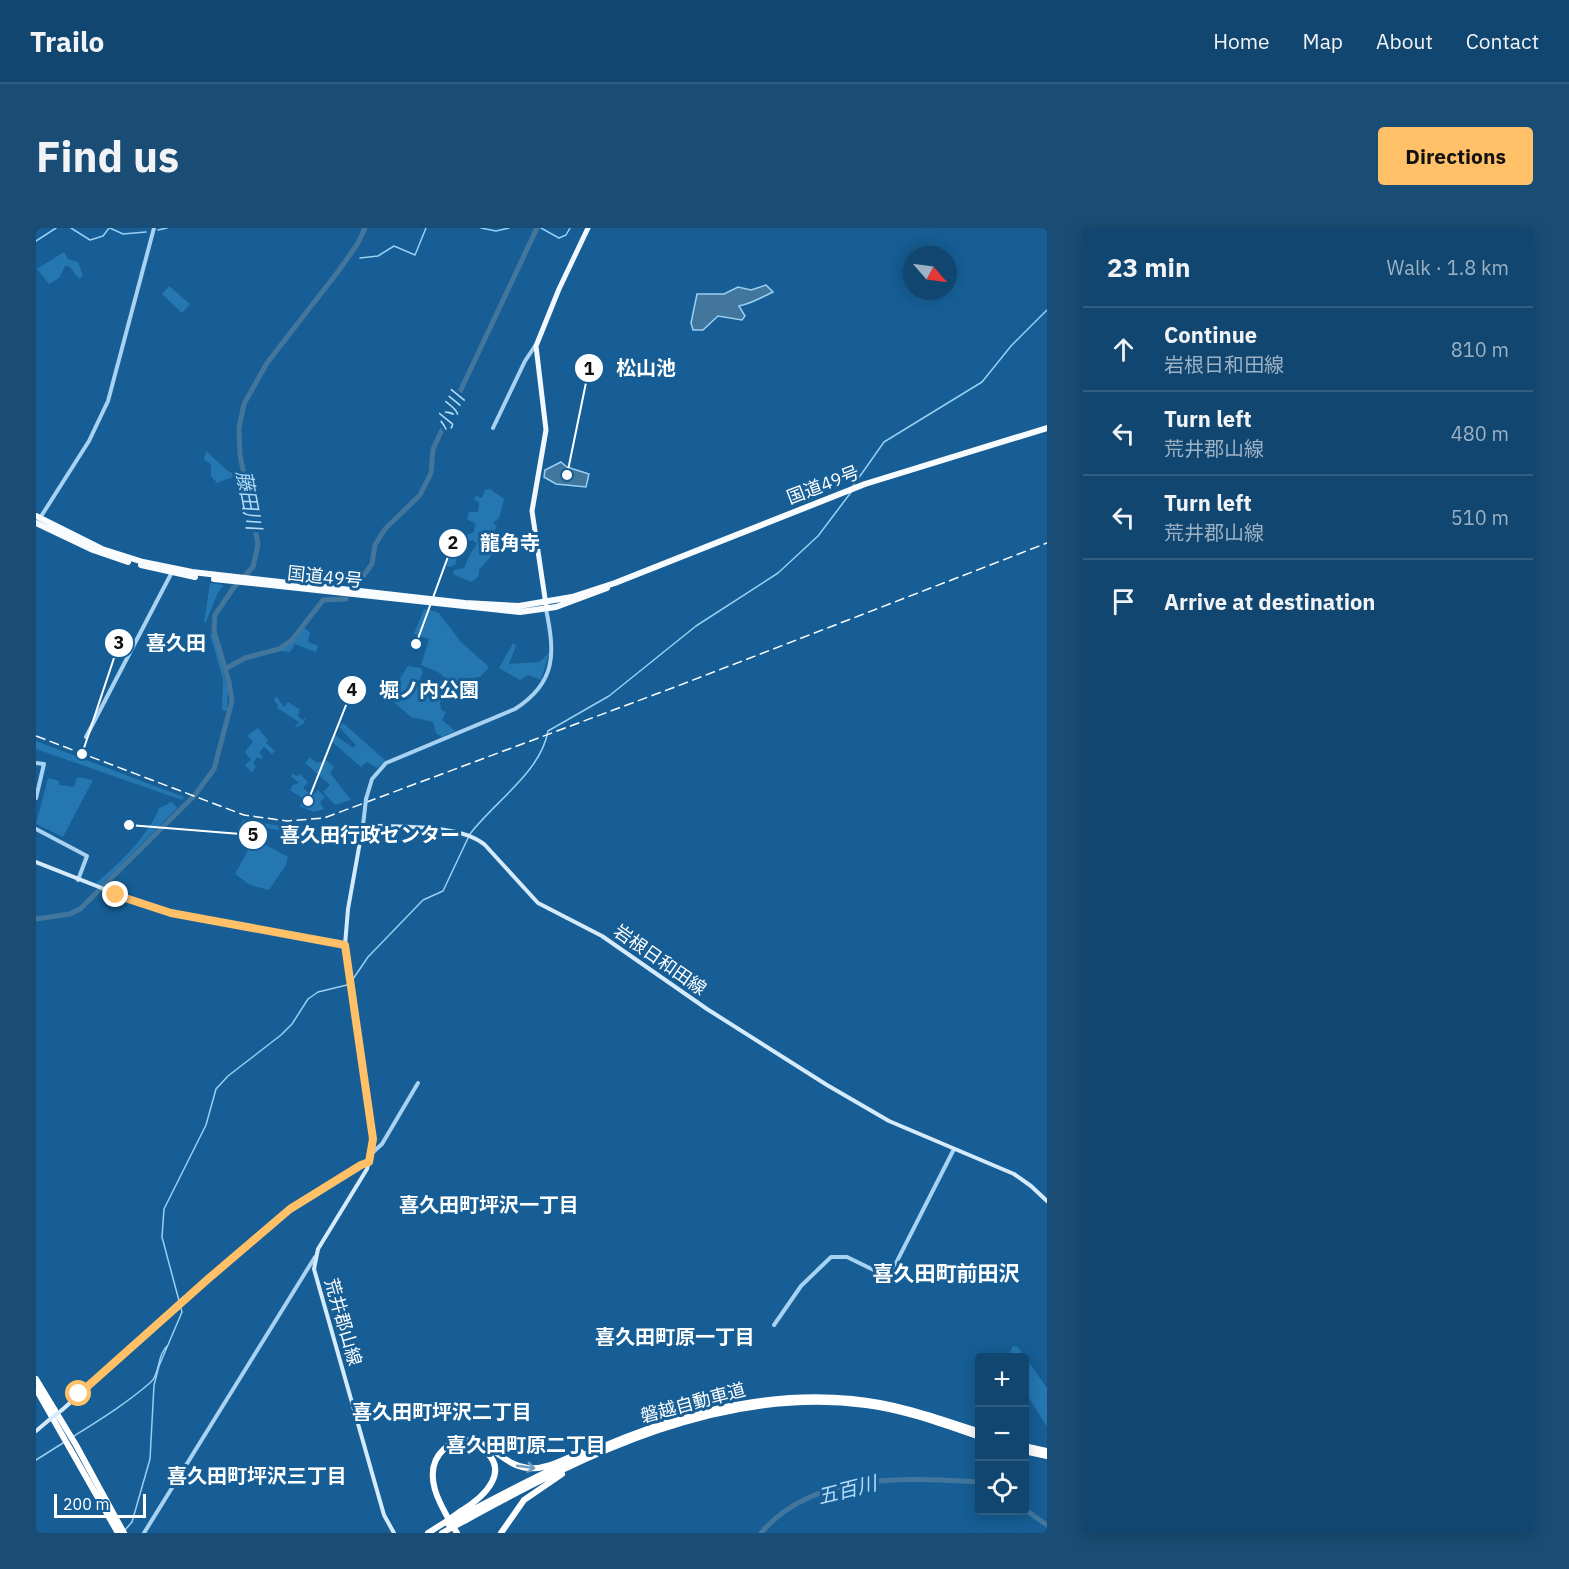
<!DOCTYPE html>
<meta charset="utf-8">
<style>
:root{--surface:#104670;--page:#194d75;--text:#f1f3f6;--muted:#9cb1c3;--line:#305e83;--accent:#ffc067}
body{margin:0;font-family:"IBM Plex Sans","Noto Sans JP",sans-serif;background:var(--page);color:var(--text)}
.controls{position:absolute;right:18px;bottom:18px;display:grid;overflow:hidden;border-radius:6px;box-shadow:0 3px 15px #0003}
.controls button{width:54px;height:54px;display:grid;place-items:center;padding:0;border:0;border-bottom:2px solid var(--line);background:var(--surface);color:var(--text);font:30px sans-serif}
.compass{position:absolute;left:867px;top:18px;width:54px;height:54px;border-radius:50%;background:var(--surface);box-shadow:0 3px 15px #0003;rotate:118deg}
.scale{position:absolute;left:18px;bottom:15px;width:92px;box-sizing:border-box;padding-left:6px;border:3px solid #fff;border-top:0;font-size:16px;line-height:21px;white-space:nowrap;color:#fff;-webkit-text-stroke:4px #165e95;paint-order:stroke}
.stop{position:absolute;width:18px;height:18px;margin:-14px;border:4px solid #ffc067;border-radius:50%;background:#fff}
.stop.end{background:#ffc067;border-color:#fff;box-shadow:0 2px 6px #0008}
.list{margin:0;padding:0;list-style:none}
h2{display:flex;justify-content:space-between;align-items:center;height:78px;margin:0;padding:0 24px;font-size:26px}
h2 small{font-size:20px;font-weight:400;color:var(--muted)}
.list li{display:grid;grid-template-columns:39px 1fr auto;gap:18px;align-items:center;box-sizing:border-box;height:84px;padding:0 24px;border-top:2px solid var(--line)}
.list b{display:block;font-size:22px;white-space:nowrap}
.list p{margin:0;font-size:20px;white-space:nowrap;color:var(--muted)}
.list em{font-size:20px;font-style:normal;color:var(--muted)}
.icon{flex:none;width:33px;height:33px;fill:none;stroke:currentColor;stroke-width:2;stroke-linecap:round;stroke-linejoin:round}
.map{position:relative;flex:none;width:1011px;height:1305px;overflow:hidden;border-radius:6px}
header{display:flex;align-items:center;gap:36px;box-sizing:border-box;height:84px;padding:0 30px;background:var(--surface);border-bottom:2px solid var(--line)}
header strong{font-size:28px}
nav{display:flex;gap:33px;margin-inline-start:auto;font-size:21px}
.intro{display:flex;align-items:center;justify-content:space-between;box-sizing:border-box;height:144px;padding:0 36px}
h1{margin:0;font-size:42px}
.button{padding:15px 27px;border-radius:6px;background:var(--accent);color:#111;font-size:21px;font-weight:700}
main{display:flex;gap:36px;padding:0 36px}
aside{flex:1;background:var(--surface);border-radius:6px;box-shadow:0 3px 15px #0003}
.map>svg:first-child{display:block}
</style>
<header>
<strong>Trailo</strong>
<nav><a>Home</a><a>Map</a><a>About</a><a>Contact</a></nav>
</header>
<div class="intro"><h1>Find us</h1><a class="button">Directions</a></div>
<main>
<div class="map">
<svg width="1011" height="1305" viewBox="0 0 1011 1305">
<rect width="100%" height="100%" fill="#165e95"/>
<path fill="#2577b2" d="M28,24L32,31L42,34L47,48L43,51L33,38H29L23,50L13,56L1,41Z
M133,58L154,76L146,85L126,66Z
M170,223L193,244L200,246L204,260L201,261L199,248L181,255L175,248V236L168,232Z
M454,261L468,271L463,290L457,295L461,298L454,313L459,318L456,327L443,342V348L435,354L417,346L418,342L428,340C431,333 435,323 441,316L437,312L430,313L420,321V336L414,339L410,338L413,324H409L416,312L437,305L440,296L431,291L433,284H442L443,275L438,271L440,268L446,270L449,262Z
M174,355L188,357L182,364L170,394L168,395Z
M388,381L402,384L425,414L453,439L444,449L422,452L421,459H418L414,467L407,463L411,457L403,455L407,450L413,453L402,444L385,437L393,411L378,406Z
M267,399L274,404L272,414L282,418L280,424L259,416L254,424L242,423L259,410Z
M174,406H177L192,462L191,483L186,482L187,451Z
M477,415L480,418L473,436L503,434L513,425L505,452L492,447L484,452L463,440Z
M372,438L385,440L387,445L382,455L411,466L410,471L404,474L405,482L410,484L406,492L419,503L406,509L400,505L397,494L375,489L352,469Z
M240,468L248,479L252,474L264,482L262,488L266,492L270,490L267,496L258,500L263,494L241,480L242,477L238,473Z
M307,495L350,533L341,540L331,534L325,539L294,512L299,507L317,520L320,517L303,499Z
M222,500L232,512L230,515L239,523L236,526L228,519L223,525L227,529L225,531L221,529L217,535L220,538L216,545L209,537L215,532L209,524L217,513L211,508Z
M0,513L148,569L146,572L0,521Z
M274,529L281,535L290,532L298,539L294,545L315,572L299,577L287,564L294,557L269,535Z
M257,546L261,548L264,546L272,554L267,560L276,568L282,562L289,569L284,574L288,581L278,584L263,578L272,569L266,570L254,562L257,557L263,555L255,548Z
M41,549L57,552L27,609L0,596L12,550L23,553V557L38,559Z
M136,574L141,580L64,658L60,655C83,636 112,608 123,580Z
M207,592L253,599L266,597L264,606L225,599L217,609L201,601Z
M228,616L252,629L250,637L233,662L214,657L199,646L215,617Z
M977,1118L982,1119L1011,1160V1199L989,1163L988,1130L971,1129Z"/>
<path fill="#43769d" stroke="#99cff4" stroke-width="1.5" d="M730,57L737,64C726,69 715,76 703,78L709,88L706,92L682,88L667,102H657L655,95L661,66H688L702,59L715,62Z
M525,234L531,239L553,246L550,259L520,256L508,249L509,242Z"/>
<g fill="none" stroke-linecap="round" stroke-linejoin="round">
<path stroke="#99cff4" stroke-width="1.5" d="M35,0L54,12L67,8L73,0
M74,0L87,6L110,4
M445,0L460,3L473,0
M505,0L523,10L530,7L534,0
M122,2L131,0
M0,13L20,0
M324,30L342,28L358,18L379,27L390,0
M817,258L848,214L946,154L975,118L1011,82
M434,606C458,574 505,544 512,503L573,468L660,398L742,345L782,308L816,263
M317,751L332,729L387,672L407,663L432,610
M38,1208C65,1191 91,1175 115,1154C124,1146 121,1126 132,1117
M0,1232L27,1215
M89,1302L96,1294L114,1231L118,1157L123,1138L146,1084L126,1009L128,981L170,897L180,861L192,848L245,807L256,796L272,771L282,764L311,757"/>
<path stroke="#43769d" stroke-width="5" d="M319,359L336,336L339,317L349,301L384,267L395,245L397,221L501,0
M189,441L209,430L243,421L256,412L287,372L310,371
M0,691L34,686L44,681L159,567L178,541L196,473L193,454L178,403L179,387L198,359L217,339L222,316L204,227L203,200L208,176L231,135L304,41L322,15L329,0
M988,1281L1011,1297
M725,1305C777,1243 871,1250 944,1254"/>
<path stroke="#a7d2f1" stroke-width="4" d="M457,200L489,133L499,118
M4,290L53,213L72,173L118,0
M50,509L136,344
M0,535L8,536L0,570
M330,571L336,551L350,535L479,481C521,454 519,425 510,381
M327,597L329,580
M0,601L51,628L42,652
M335,926L346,916L382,855
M738,1097L765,1058L795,1029H811L848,1047L855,1045L918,921
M108,1305L279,1029"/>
<path stroke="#d5ebfc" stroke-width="4" d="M0,634L119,681L309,717
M26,1182L172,1051L254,981L333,934
M0,1203L13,1192
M358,1305L348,1287L340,1259L278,1041L282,1021L331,941L337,911L309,717L312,681L327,597C360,600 424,595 449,617L502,675L566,708L671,781L791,857L853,893L978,946L995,958L1011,973"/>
<path stroke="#f1f8ff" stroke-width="5" d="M510,377L496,283L510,202L500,118L523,61L552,0"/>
<path stroke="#f8fcff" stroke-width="6" d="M0,288L66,321L107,334L156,344L429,375L483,378L536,369L579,355L829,256L1011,200
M0,295L57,322L92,334
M105,337L159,349
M178,351L484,384L520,379L571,360"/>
<path stroke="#fff" stroke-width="6" d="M0,1151L40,1217L88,1305
M0,1161L82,1305
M988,1218L1011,1223
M988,1223L1011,1228
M425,1283C448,1269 479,1241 442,1218
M427,1287C546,1224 677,1157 816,1171C860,1175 902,1190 944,1204
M430,1292C552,1225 687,1158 830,1177C869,1182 906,1196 944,1209
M392,1305L411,1293
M406,1305L415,1300
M421,1305C407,1282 382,1245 408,1221C416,1213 427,1211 438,1213C458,1218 470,1238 492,1240C510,1242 528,1231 545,1224
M465,1305L488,1272L526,1246"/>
<path stroke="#fff" stroke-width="1.5" stroke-dasharray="10 4.5" stroke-linecap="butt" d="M0,508L208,587L251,593L288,590L639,459L1011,315"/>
<path stroke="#a7d2f1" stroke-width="4" d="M329,580L330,571"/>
<path stroke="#d5ebfc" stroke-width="4" d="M13,1192L26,1182"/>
<path stroke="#fff" stroke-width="6" d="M411,1293L425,1283
M412,1296L427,1287
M415,1300L430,1292"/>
</g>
<defs><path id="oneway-shaft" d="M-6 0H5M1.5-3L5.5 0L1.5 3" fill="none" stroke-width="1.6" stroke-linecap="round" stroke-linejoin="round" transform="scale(1.5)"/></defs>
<use stroke="#739ebf" href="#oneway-shaft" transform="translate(490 1239) rotate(8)"/>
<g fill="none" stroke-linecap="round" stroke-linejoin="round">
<path stroke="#ffc067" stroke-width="8" d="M43,1166L172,1051L254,981L325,937L333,934L337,911L309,717L135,685L80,667"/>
</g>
<g text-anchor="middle" stroke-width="6" stroke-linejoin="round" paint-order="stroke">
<g font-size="18" fill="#fff" stroke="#165e95">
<text transform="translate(787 257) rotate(-21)" y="6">国道49号</text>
<text transform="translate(289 349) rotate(6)" y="6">国道49号</text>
<text transform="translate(624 732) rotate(35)" y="6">岩根日和田線</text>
<text transform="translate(307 1094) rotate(74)" y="6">荒井郡山線</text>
<text transform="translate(657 1175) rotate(-15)" y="6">磐越自動車道</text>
</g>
<g font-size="20" font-style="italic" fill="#b3dbf8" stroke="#165e95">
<text transform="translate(414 184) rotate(-65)" y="7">小川</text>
<text transform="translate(213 272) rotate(79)" y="7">藤田川</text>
<text transform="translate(811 1262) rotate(-14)" y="7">五百川</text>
</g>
<g font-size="20" font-weight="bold" fill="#fff" stroke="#165e95">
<text x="453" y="984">喜久田町坪沢一丁目</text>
<text x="639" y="1116">喜久田町原一丁目</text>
<text x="406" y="1191">喜久田町坪沢二丁目</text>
<text x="490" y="1224">喜久田町原二丁目</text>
<text x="221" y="1255">喜久田町坪沢三丁目</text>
</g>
<g font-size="21" font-weight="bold" fill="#fff" stroke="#165e95">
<text x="910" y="1053">喜久田町前田沢</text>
</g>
</g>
<path fill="none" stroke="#fff" stroke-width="2" d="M531 247L553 140M380 416L417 315M46 526L83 415M272 573L316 462M93 597L217 607"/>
<g fill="#fff" stroke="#165e95" stroke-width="2">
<circle cx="531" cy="247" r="6"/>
<circle cx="380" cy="416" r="6"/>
<circle cx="46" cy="526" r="6"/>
<circle cx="272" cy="573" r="6"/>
<circle cx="93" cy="597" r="6"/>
<circle cx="553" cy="140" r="15"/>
<circle cx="417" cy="315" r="15"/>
<circle cx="83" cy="415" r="15"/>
<circle cx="316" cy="462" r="15"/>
<circle cx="217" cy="607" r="15"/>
</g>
<g font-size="18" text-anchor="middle" font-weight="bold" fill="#111">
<text x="553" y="147">1</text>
<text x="417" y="321">2</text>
<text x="83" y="421">3</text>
<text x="316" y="468">4</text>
<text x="217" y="613">5</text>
</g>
<g font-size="20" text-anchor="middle" font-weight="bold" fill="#fff" stroke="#165e95" stroke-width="6" stroke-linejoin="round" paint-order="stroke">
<text x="610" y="147">松山池</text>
<text x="474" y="322">龍角寺</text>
<text x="140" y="422">喜久田</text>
<text x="393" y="469">堀ノ内公園</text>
<text x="334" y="614">喜久田行政センター</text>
</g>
</svg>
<div class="controls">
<button>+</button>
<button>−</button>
<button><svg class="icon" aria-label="locate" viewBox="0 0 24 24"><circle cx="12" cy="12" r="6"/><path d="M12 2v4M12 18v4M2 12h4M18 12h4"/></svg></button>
</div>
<svg class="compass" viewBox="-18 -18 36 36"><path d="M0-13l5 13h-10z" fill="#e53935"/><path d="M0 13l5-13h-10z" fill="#9cb1c3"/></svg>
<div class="scale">200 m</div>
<div class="stop" style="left:43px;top:1166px"></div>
<div class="stop end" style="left:80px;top:667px"></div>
</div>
<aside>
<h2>23 min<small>Walk · 1.8 km</small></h2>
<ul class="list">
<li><svg class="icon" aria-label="ahead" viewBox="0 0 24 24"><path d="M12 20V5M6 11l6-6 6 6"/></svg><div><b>Continue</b><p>岩根日和田線</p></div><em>810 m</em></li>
<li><svg class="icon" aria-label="left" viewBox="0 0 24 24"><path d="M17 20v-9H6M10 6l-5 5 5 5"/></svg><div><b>Turn left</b><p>荒井郡山線</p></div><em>480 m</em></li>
<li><svg class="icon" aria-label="left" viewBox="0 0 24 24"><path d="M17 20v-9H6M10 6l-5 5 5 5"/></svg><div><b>Turn left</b><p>荒井郡山線</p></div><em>510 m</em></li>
<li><svg class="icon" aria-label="arrive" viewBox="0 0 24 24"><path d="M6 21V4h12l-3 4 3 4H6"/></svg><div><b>Arrive at destination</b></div></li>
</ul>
</aside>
</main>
